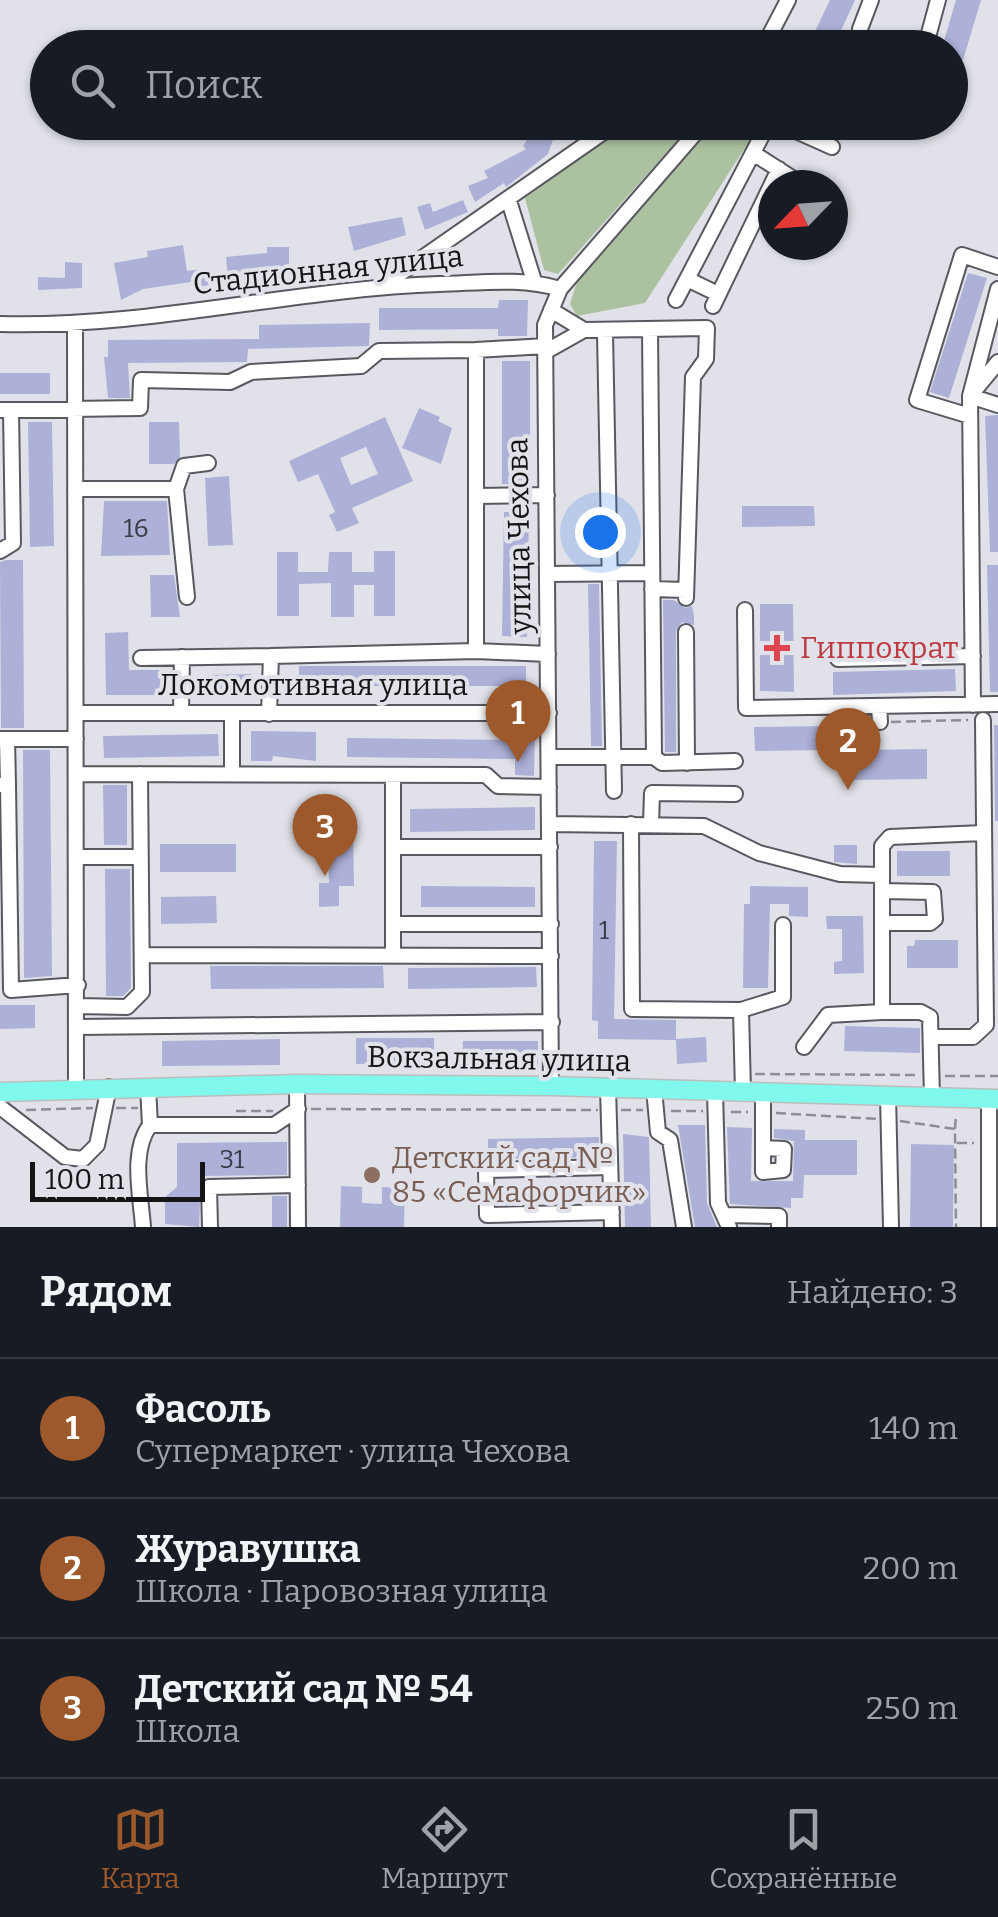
<!DOCTYPE html>
<html lang="ru">
<meta charset="utf-8">
<style>
:root{--surface:#171b24;--page:#20242c;--text:#f1f3f6;--muted:#9ea1a6;--line:#363941;--accent:#9d592b}
body{margin:0;font-family:Bitter,serif;background:var(--page);color:var(--text)}
.compass{position:absolute;left:758px;top:170px;width:90px;height:90px;border-radius:50%;background:var(--surface);box-shadow:0 2px 8px #0004;rotate:245deg}
.scale{position:absolute;left:30px;bottom:25px;width:175px;box-sizing:border-box;padding-left:10px;border:5px solid #151518;border-top:0;font-size:28px;line-height:35px;white-space:nowrap;color:#151518;-webkit-text-stroke:8px #e1e2e9;paint-order:stroke}
.you{position:absolute;left:600px;top:532px;width:35px;height:35px;margin:-25px;border:8px solid #fff;border-radius:50%;background:#1a73e8;box-shadow:0 0 0 15px #1a73e833}
.badge{display:grid;place-items:center;width:65px;height:65px;border-radius:50%;background:var(--accent);color:#fff;font-size:32px;font-weight:700}
.pin{position:absolute;translate:-50% -82px;filter:drop-shadow(0 2px 5px #0008)}
.pin::after{content:'';position:absolute;top:52px;width:35px;height:30px;background:inherit;clip-path:polygon(0 0,100% 0,50% 100%)}
.list{margin:0;padding:0;list-style:none}
h2{display:flex;justify-content:space-between;align-items:center;height:130px;margin:0;padding:0 40px;font-size:42px}
h2 small{font-size:32px;font-weight:400;color:var(--muted)}
.list li{display:grid;grid-template-columns:65px 1fr auto;gap:30px;align-items:center;box-sizing:border-box;height:140px;padding:0 40px;border-top:2px solid var(--line)}
.list b{display:block;font-size:38px;white-space:nowrap}
.list p{margin:0;font-size:32px;white-space:nowrap;color:var(--muted)}
.list em{font-size:32px;font-style:normal;color:var(--muted)}
.icon{flex:none;width:55px;height:55px;fill:none;stroke:currentColor;stroke-width:2;stroke-linecap:round;stroke-linejoin:round}
.map{position:relative;flex:none;width:998px;height:1227px;overflow:hidden}
.search{position:absolute;background:var(--surface);box-shadow:0 2px 8px #0004;left:30px;right:30px;top:30px;height:110px;display:flex;align-items:center;gap:25px;box-sizing:border-box;padding:0 35px;border-radius:55px;color:var(--muted);font-size:38px}
.sheet{height:550px;background:var(--surface)}
nav{display:flex;justify-content:space-around;align-items:center;box-sizing:border-box;height:140px;border-top:2px solid var(--line);background:var(--surface);font-size:28px;color:var(--muted)}
nav a{display:grid;justify-items:center;gap:5px}
nav .on{color:var(--accent)}
.map>svg:first-child{display:block}
</style>
<div class="map">
<svg width="998" height="1227" viewBox="0 0 998 1227">
<rect width="100%" height="100%" fill="#e1e2e9"/>
<path fill="#abc19f" d="M628,123H693L558,274L544,270L525,198Z
M716,123H761L645,303L577,316L570,304L577,282Z"/>
<path fill="#adb0d7" fill-rule="evenodd" d="M830,0H855L833,48H807Z
M956,0H981L963,60L950,56V48H942Z
M536,126L555,134L548,154L506,187L504,183L475,202L468,186L488,178L484,171L526,149L523,146Z
M463,200L468,212L425,230L417,207L430,203L433,212Z
M402,217L406,235L354,251L348,227Z
M183,245L187,271L208,268L210,285L192,288L191,282L143,289L121,300L114,263L148,257L147,251Z
M267,247H289V268H252V273L228,279L226,257L267,253Z
M65,262L82,263V288L38,290V277L65,278Z
M968,273L987,278L949,398L930,392Z
M499,300H528L527,336H498V329L379,330V308H498Z
M370,323L369,346L248,349L247,362L128,363L130,398H108L104,357H108V340L259,339V325Z
M502,361H530V484H502Z
M0,373H50V394H0Z
M419,408L440,417L438,421L452,428L441,464L402,448Z
M998,415V552H990L985,416Z
M385,417L413,481L352,508L359,523L337,532L329,515L335,512L318,474L298,482L289,461ZM366,447L378,474L351,485L340,458Z
M28,422H52L54,546L30,547Z
M149,422H179L180,457L174,464H149Z
M229,476L233,545L208,546L205,478Z
M104,501H167L170,555L101,556Z
M742,506H814L815,526L742,527Z
M504,512H529L527,637L502,636Z
M374,551H395V616H374V585H354V617H331V583L299,584V616H277V552H298V572H328L329,552H352V572H374Z
M6,560H23L24,728H1L0,562Z
M987,565H998V692H990Z
M150,575H174L180,617H151Z
M588,584H599L602,746H591Z
M663,600H674L685,608L692,606L694,616V625L682,622L676,631V752H665Z
M760,604H793L794,692L760,691Z
M128,632L129,670H166V695H106L105,633Z
M299,666H526V686H299Z
M955,669L956,691L833,695V672Z
M251,674V693L205,694V675Z
M994,725H998V821H995Z
M824,726V750L755,751L754,727Z
M251,731L316,732V761L273,756L272,761H251Z
M515,731L535,732L534,776L515,775V759L347,757V738L515,740Z
M218,734L219,756L104,758L103,736Z
M927,749V779L851,780V750Z
M23,750H50L52,976L24,978Z
M103,785H127V845H104Z
M535,807V830L410,832V809Z
M319,815H341V834H353L354,886H339V906L319,907V883H329L328,838H319Z
M594,841H617L614,1019L676,1020V1039L706,1037L707,1062L677,1064L676,1040L598,1039V1021L592,1020Z
M160,844H236V872H160Z
M834,845H857V864L834,862Z
M897,851H950V876H897Z
M105,869H130L131,988L123,996H106Z
M421,886L535,887V907H421Z
M750,886L808,887V917L789,916V904H770L768,988H743L744,904H750Z
M216,896L217,923L161,924V897Z
M826,916H863L864,973L834,974V962L842,961V929H827Z
M915,940H958V968H907V946H914Z
M210,966H383L384,988L211,989Z
M536,967L537,987L408,989V968Z
M0,1005H35V1028L0,1029Z
M845,1026L920,1028V1053L844,1051Z
M356,1038H434V1063L356,1064Z
M280,1039V1065L162,1066V1041Z
M463,1041H538V1065L462,1064Z
M678,1125H705L707,1203L717,1227H695Z
M727,1127L752,1128L751,1181H793L794,1141L774,1138V1129L805,1130V1140H857V1175H804L803,1198H791V1208L730,1204Z
M623,1134L649,1137L651,1227H625Z
M599,1137V1157L488,1159V1139Z
M287,1142V1175L201,1176L199,1227L165,1224V1197L177,1187V1143Z
M911,1144L954,1145L953,1227H910Z
M341,1186L362,1187V1203L382,1204V1187L405,1188L404,1227H340Z
M272,1196H287V1227H272Z"/>
<g fill="none" stroke-linecap="round" stroke-linejoin="round">
<g stroke="#58595f" stroke-width="18">
<path id="minor" d="M763,48L788,0
M859,48L860,29L871,0
M925,48L938,0
M950,71L956,73
M776,122L832,147
M888,122L911,131
M753,153L795,180
M509,201L534,281
M687,279L718,294
M382,286L618,122
M676,300L769,122
M713,306L779,169
M551,310L584,330
M0,324C148,328 292,289 439,284C480,283 521,277 560,289L705,122
M75,326L76,1088
M650,330L654,757
M605,333L614,791
M545,346L476,350V651L548,654
M545,352L584,330L707,328L706,359L693,377L686,598
M974,391L998,362
M970,396L998,405
M0,410L140,408L141,380L230,382L251,372L361,366L379,351L476,350
M970,416L917,400L962,255L998,267
M75,489H176L187,597
M176,489L184,466L208,463
M476,496L547,495
M0,551L13,543L11,410
M547,574L652,573
M652,589L686,590
M745,610L746,708L998,704
M686,632L687,763
M141,658L271,656
M838,659L973,656
M973,705L970,396L998,289
M879,706L880,722
M181,711L182,657
M77,713H549
M269,714L271,656L476,651
M0,739H76
M549,757H654L662,763L735,761
M77,774L486,775L498,786L549,787
M232,774V714
M0,785H8L7,739
M8,785L11,990L78,985
M550,824L704,826L759,853L840,874L882,875
M631,824L632,1009L741,1010
M651,824L652,793L735,794
M393,847H550
M77,857H140
M882,923H930L935,919L933,892L882,891
M393,924H551
M143,955L551,956
M393,955V778
M79,1006L127,1007L142,992L140,774
M78,1027L552,1022
M932,1037H973L986,1025L983,720
M804,1047L828,1015L882,1012
M297,1084L298,1227
M551,1086L545,325L560,289
M148,1087L150,1125
M608,1088L612,1227
M654,1089L658,1132L670,1140L684,1227
M715,1092L718,1203L729,1227
M743,1092L741,1010L783,997V925
M888,1095L891,1227
M932,1097L930,1017L921,1012H882V846L890,837L983,833
M0,1107L65,1157L83,1159L97,1145L109,1087
M763,1148L784,1149L783,1170L763,1172C763,1146 763,1119 763,1093
M610,1167L486,1170L487,1215L612,1212
M727,1215L779,1216V1227
M143,1227C141,1196 130,1152 150,1125H274L298,1109
M210,1227L209,1187L298,1185
M989,1227V1099"/>
</g>
<g stroke="#bdbdbe" stroke-width="21">
<path id="major" d="M0,1092L297,1084L551,1086L998,1099"/>
</g>
<path stroke="#8d8e93" stroke-width="2.5" stroke-dasharray="10 5" stroke-linecap="butt" d="M891,722L968,720
M755,1074L917,1075
M945,1076H998
M116,1108H138
M311,1109L598,1110
M26,1110L93,1108
M621,1110H643
M236,1111H273
M671,1111H703
M731,1112H748
M776,1113L878,1119
M900,1121L955,1129L956,1227
M955,1129L956,1114
M957,1143H974"/>
<use href="#minor" stroke="#fff" stroke-width="14"/>
<use href="#major" stroke="#80f8eb" stroke-width="18"/>
</g>
<path fill="#e0444e" stroke="#e1e2e9" stroke-width="4" d="M772 633h10v10h10v10h-10v10h-10v-10h-10v-10h10z"/>
<circle fill="#8d6e63" stroke="#e1e2e9" stroke-width="4" cx="372" cy="1175" r="10"/>
<g text-anchor="middle" stroke-width="8" stroke-linejoin="round" paint-order="stroke">
<g font-size="25" fill="#3b3c48">
<text x="136" y="537">16</text>
<text x="604" y="939">1</text>
<text x="232" y="1168">31</text>
</g>
<g font-size="30" fill="#151518" stroke="#e1e2e9">
<text transform="translate(328 270) rotate(-6)" y="10">Стадионная улица</text>
<text transform="translate(519 536) rotate(-91)" y="10">улица Чехова</text>
<text x="313" y="695">Локомотивная улица</text>
<text transform="translate(499 1059) rotate(1)" y="10">Вокзальная улица</text>
</g>
<g font-size="30" fill="#be3a42" stroke="#e1e2e9" text-anchor="start">
<text x="800" y="658">Гиппократ</text>
</g>
<g font-size="30" fill="#785e54" stroke="#e1e2e9" text-anchor="start">
<text x="392" y="1168">Детский сад №<tspan x="392" dy="34">85 «Семафорчик»</tspan></text>
</g>
</g>
</svg>
<svg class="compass" viewBox="-18 -18 36 36"><path d="M0-13l5 13h-10z" fill="#e53935"/><path d="M0 13l5-13h-10z" fill="#9ea1a6"/></svg>
<div class="scale">100 m</div>
<div class="you"></div>
<div class="pin badge" style="left:518px;top:762px">1</div>
<div class="pin badge" style="left:848px;top:790px">2</div>
<div class="pin badge" style="left:325px;top:876px">3</div>
<div class="search"><svg class="icon" aria-label="search" viewBox="0 0 24 24"><circle cx="10" cy="10" r="6"/><path d="M15 15l6 6"/></svg>Поиск</div>
</div>
<section class="sheet">
<h2>Рядом<small>Найдено: 3</small></h2>
<ul class="list">
<li><span class="badge">1</span><div><b>Фасоль</b><p>Супермаркет · улица Чехова</p></div><em>140 m</em></li>
<li><span class="badge">2</span><div><b>Журавушка</b><p>Школа · Паровозная улица</p></div><em>200 m</em></li>
<li><span class="badge">3</span><div><b>Детский сад № 54</b><p>Школа</p></div><em>250 m</em></li>
</ul>
</section>
<nav>
<a class="on"><svg class="icon" aria-label="map" viewBox="0 0 24 24"><path d="M3 6l6-2 6 2 6-2v14l-6 2-6-2-6 2zM9 4v14M15 6v14"/></svg>Карта</a>
<a><svg class="icon" aria-label="directions" viewBox="0 0 24 24"><path d="M12 3l9 9-9 9-9-9zM9 14v-3h6M13 9l2 2-2 2"/></svg>Маршрут</a>
<a><svg class="icon" aria-label="saved" viewBox="0 0 24 24"><path d="M7 4h10v16l-5-4-5 4z"/></svg>Сохранённые</a>
</nav>
